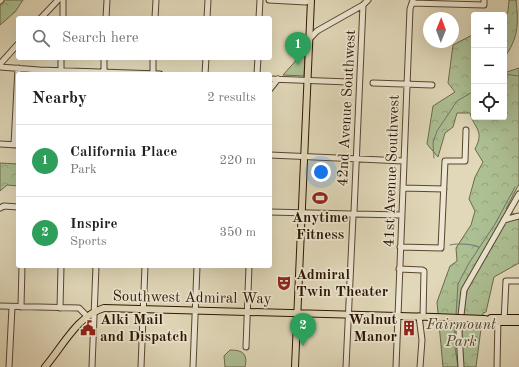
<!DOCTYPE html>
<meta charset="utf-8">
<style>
:root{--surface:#fff;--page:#f6f6f6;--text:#222;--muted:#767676;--line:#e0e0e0;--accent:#8f2418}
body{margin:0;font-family:"Old Standard TT",serif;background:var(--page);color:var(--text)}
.controls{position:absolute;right:12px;top:12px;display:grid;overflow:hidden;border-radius:4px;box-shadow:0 4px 16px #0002}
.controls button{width:36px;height:36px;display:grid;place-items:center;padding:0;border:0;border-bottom:1px solid var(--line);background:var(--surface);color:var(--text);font:20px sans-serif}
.compass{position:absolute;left:423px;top:12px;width:36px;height:36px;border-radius:50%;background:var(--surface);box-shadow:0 4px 16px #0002;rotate:1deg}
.you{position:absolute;left:321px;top:172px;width:14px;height:14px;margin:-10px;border:3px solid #fff;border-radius:50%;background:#1a73e8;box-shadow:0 0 0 6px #1a73e833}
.badge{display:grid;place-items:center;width:26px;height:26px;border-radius:50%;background:var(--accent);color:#fff;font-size:13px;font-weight:700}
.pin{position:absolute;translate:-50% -33px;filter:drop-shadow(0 1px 2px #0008)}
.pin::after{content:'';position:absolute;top:21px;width:14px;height:12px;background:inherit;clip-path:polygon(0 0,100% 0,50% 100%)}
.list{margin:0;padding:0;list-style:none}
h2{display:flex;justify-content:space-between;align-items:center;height:52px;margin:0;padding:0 16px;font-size:17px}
h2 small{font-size:13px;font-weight:400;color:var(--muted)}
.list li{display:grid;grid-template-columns:26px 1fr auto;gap:12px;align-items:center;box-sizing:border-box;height:72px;padding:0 16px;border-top:1px solid var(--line)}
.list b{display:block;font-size:15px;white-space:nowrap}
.list p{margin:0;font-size:13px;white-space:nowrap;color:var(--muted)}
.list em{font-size:13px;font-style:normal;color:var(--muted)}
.icon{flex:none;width:22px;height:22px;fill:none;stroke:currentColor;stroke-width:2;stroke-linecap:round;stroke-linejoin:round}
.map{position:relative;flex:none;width:519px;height:367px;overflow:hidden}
.search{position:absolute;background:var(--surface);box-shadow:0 4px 16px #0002;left:16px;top:16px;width:256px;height:44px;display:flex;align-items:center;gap:10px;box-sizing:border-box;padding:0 14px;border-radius:4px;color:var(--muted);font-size:15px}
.panel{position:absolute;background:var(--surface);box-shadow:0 4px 16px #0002;left:16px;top:72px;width:256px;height:196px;border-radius:4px}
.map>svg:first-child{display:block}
</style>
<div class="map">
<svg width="519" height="367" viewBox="0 0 519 367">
<defs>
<pattern id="forest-crowns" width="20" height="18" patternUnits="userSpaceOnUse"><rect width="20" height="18" fill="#adc093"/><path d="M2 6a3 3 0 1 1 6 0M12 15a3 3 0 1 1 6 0" fill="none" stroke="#95a47d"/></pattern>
</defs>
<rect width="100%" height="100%" fill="#e1d8b9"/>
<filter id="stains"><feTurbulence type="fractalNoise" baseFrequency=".005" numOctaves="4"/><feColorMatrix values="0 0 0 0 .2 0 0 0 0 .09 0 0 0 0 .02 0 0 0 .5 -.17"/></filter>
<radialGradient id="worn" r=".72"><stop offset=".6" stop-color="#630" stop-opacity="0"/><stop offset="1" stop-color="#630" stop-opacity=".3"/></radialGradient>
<path fill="url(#forest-crowns)" stroke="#6c6a4a" d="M0,0H23L15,12L0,25Z
M509,0H516C519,24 518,39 504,58V21L508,11Z
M474,34V117H504V73L519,68V184L506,209L519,217V263L494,277L486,312L483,313L476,367H443L437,302L450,266L457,261L456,248L471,225L475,211L469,199L475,177L483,162L475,149C485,130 474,129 470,113H457L453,127L445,133L438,157L427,144L433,106L455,92L448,83L453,45Z
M0,163L18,164V186L7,185L0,191Z"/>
<path fill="#adc093" stroke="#6c6a4a" d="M300,56H305L304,76L283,75Z
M230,350C243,350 248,354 245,367H225L224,356Z"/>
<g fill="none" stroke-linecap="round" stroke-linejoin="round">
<path stroke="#6c776e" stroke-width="1" d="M504,74L519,76
M434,158L433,143L437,131L457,101L474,91
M450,245C456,243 474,244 479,247
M456,315L458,284L469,263L495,224L515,187
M455,320L454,340L458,367"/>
<g stroke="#59462e" stroke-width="7">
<path id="minor" d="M269,0L306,2L309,0
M0,1L1,0
M412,3L484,5V0
M41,18L58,0
M63,18V0
M106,18L107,0
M155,18L156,0
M207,18L208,0
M259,18L260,0
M296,53L317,31L363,5L368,0
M0,64L18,44
M0,67L39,70L160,74
M61,74V58
M104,74V58
M153,74V58
M205,74L206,58
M257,74L258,58
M270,79L349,82
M373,83L432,85
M270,89L278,79
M0,144L18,145
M14,145L18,68
M270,155L404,161
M403,188L444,189
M0,208L4,206L18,207
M270,212L351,214
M354,212L363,5
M356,214L401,215
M504,220L519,216
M400,247L441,248L445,161H465L466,130
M399,269L422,270L424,271L423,317
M0,306L79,308L87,316
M21,307L22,266
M60,308L61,266
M419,316L422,340L420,367
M504,321L506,281H519
M246,347L249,266
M9,367L12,307
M92,367L96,266
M141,367L145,266
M193,367L197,266
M346,367L353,216
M396,367L410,9L413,0
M461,367L459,332L464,290L519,194
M497,367L498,318"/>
</g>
<g stroke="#2c1500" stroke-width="8">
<path id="major" d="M491,318H519
M484,319L498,322H519
M45,367C63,346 77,316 104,308L434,317
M295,367L311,0"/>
</g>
<use href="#minor" stroke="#ece6d2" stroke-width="5"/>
<use href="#major" stroke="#e1d8b9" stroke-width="6"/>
<g stroke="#2c1500" stroke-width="8" stroke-linecap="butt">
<path id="major-bridge" d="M434,317L484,319"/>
</g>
<use href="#major-bridge" stroke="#e1d8b9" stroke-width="6"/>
</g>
<defs>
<g id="stadium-bare" transform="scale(1.2)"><path d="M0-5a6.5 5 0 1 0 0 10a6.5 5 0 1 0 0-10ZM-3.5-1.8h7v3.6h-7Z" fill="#8f2418" stroke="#ece6d2" stroke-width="2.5" paint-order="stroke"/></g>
<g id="theatre-bare" transform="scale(1.2)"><path d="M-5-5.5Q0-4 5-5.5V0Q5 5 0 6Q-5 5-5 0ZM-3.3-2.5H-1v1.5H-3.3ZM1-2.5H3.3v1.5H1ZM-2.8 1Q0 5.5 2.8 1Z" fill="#8f2418" stroke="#ece6d2" stroke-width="2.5" paint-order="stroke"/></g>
<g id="civic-bare" transform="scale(1.2)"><path d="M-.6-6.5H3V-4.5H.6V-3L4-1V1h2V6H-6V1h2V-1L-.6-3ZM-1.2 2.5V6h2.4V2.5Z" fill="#8f2418" stroke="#ece6d2" stroke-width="2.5" paint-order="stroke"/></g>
<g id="building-bare" transform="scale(1.2)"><path d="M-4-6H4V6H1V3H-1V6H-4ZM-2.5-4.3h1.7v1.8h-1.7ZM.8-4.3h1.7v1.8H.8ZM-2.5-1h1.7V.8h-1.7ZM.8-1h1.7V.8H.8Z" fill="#8f2418" stroke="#ece6d2" stroke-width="2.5" paint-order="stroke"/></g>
</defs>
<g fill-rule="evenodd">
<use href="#stadium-bare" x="320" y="198"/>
<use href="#theatre-bare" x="284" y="283"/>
<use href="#civic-bare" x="88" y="328"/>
<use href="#building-bare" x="409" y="328"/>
</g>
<g text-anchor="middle" stroke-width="3.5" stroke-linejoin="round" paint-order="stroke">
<g font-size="15" fill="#2c1500" stroke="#ece6d2">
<text transform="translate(346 108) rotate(-87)" y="5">42nd Avenue Southwest</text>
<text transform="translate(391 171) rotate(-88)" y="5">41st Avenue Southwest</text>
<text transform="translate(192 297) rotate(1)" y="5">Southwest Admiral Way</text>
</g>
<g font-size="15" font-weight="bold" fill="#2c1500" stroke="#ece6d2" text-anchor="start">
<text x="320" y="222" text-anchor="middle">Anytime<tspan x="320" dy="17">Fitness</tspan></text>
<text x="296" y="279">Admiral<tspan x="296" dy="17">Twin Theater</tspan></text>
<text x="100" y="324">Alki Mail<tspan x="100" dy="17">and Dispatch</tspan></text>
<text x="397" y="324" text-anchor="end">Walnut<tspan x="397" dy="17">Manor</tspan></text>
</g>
<g font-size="15" font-style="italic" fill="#53482c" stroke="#ece6d2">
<text x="461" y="329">Fairmount<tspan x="461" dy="17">Park</tspan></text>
</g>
</g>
<rect width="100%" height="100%" filter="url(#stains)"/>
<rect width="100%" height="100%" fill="url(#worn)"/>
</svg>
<div class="controls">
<button>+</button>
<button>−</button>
<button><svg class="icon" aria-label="locate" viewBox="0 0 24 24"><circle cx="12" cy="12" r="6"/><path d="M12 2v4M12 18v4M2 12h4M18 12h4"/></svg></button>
</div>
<svg class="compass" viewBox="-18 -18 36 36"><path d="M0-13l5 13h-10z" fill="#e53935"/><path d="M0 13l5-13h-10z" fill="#767676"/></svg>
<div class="you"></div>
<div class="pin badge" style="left:298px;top:65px;background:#2e9e5b">1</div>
<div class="pin badge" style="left:303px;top:346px;background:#2e9e5b">2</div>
<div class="search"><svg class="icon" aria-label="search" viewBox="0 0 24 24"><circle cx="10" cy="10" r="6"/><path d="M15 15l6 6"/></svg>Search here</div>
<section class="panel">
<h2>Nearby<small>2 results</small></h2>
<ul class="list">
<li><span class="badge" style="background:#2e9e5b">1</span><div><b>California Place</b><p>Park</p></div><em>220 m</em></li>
<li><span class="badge" style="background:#2e9e5b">2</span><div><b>Inspire</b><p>Sports</p></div><em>350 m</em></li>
</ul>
</section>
</div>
